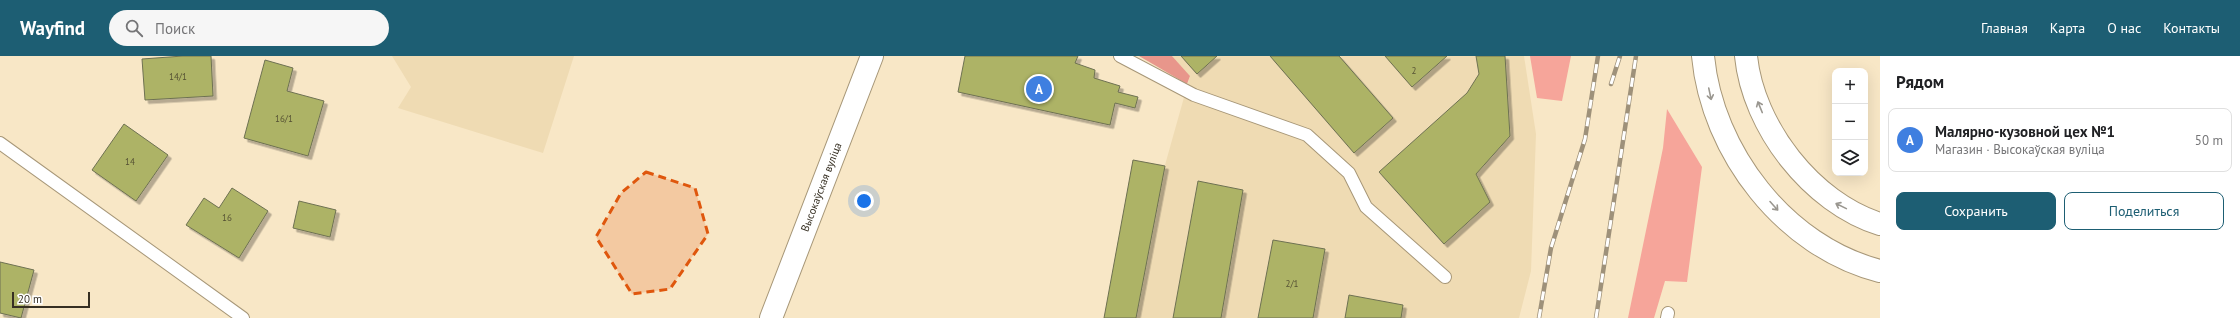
<!DOCTYPE html>
<html lang="ru">
<meta charset="utf-8">
<style>
:root{--surface:#fff;--page:#f6f6f6;--text:#202124;--muted:#757577;--line:#e0e0e0;--accent:#1d5e73}
body{margin:0;font-family:"PT Sans",sans-serif;background:var(--page);color:var(--text)}
.controls{position:absolute;right:12px;top:12px;display:grid;overflow:hidden;border-radius:8px;box-shadow:0 4px 16px #0002}
.controls button{width:36px;height:36px;display:grid;place-items:center;padding:0;border:0;border-bottom:1px solid var(--line);background:var(--surface);color:var(--text);font:20px sans-serif}
.scale{position:absolute;left:12px;bottom:10px;width:78px;box-sizing:border-box;padding-left:4px;border:2px solid #362f22;border-top:0;font-size:11px;line-height:14px;white-space:nowrap;color:#362f22;-webkit-text-stroke:3px #fff;paint-order:stroke}
.you{position:absolute;left:864px;top:145px;width:14px;height:14px;margin:-10px;border:3px solid #fff;border-radius:50%;background:#1a73e8;box-shadow:0 0 0 6px #1a73e833}
.badge{display:grid;place-items:center;width:26px;height:26px;border-radius:50%;background:var(--accent);color:#fff;font-size:13px;font-weight:700}
.pin{position:absolute;translate:-50% -50%;border:2px solid #fff;box-shadow:0 1px 4px #0006}
.list{margin:0;padding:0;list-style:none}
h2{display:flex;justify-content:space-between;align-items:center;height:52px;margin:0;padding:0 16px;font-size:17px}
h2 small{font-size:13px;font-weight:400;color:var(--muted)}
.list li{display:grid;grid-template-columns:26px 1fr auto;gap:12px;align-items:center;box-sizing:border-box;height:64px;margin:0 8px 8px;padding:0 8px;border:1px solid var(--line);border-radius:8px}
.list b{display:block;font-size:15px;white-space:nowrap}
.list p{margin:0;font-size:13px;white-space:nowrap;color:var(--muted)}
.list em{font-size:13px;font-style:normal;color:var(--muted)}
.actions{display:flex;gap:8px;padding:12px 16px}
.actions a{flex:1;padding:9px 0;border:1px solid var(--accent);border-radius:8px;text-align:center;font-size:14px;color:var(--accent)}
.actions .main{background:var(--accent);color:#fff}
.icon{flex:none;width:22px;height:22px;fill:none;stroke:currentColor;stroke-width:2;stroke-linecap:round;stroke-linejoin:round}
.map{position:relative;flex:none;width:1880px;height:262px;overflow:hidden}
header{display:flex;align-items:center;gap:24px;box-sizing:border-box;height:56px;padding:0 20px;background:var(--accent);color:#fff}
header strong{font-size:19px}
nav{display:flex;gap:22px;margin-inline-start:auto;font-size:14px}
.search{width:280px;height:36px;background:var(--page);display:flex;align-items:center;gap:10px;box-sizing:border-box;padding:0 14px;border-radius:22px;color:var(--muted);font-size:15px}
main{display:flex}
aside{flex:1;background:var(--surface)}
.map>svg:first-child{display:block}
</style>
<header>
<strong>Wayfind</strong>
<div class="search"><svg class="icon" aria-label="search" viewBox="0 0 24 24"><circle cx="10" cy="10" r="6"/><path d="M15 15l6 6"/></svg>Поиск</div>
<nav><a>Главная</a><a>Карта</a><a>О нас</a><a>Контакты</a></nav>
</header>
<main>
<div class="map">
<svg width="1880" height="262" viewBox="0 0 1880 262">
<defs>
<filter id="shadow"><feDropShadow dx="3.5" dy="3.5" stdDeviation="0" flood-color="#0004"/></filter>
</defs>
<rect width="100%" height="100%" fill="#f8e7c6"/>
<path fill="#efdbb3" d="M392,0H574L543,97L398,52L411,31Z
M1172,0H1524L1536,78L1531,215L1519,262H1104L1133,104L1165,109L1190,20Z"/>
<path fill="#f6a59a" d="M1530,0H1571L1562,45L1537,42Z
M1667,53L1702,111L1687,226L1665,225L1654,262H1628L1663,92Z"/>
<path fill="#e8968b" d="M1139,0H1172L1190,20L1187,28Z"/>
<path fill="#adb366" stroke="#6e7152" filter="url(#shadow)" d="M183,0H211L213,40L145,44L142,3Z
M965,0H1078L1075,7L1095,14L1094,22L1120,30L1118,36L1138,41L1135,52L1115,47L1110,69L958,36Z
M1181,0H1217L1197,18Z
M1270,0H1339L1393,62L1354,97Z
M1385,0H1447L1412,31Z
M1476,0H1505L1510,80L1476,118L1490,146L1444,188L1379,116L1467,37L1479,18Z
M265,4L293,12L287,35L324,45L308,100L244,82Z
M124,68L168,99L136,145L92,114Z
M1133,104L1165,110L1136,262H1104Z
M1198,125L1243,134L1221,262H1173Z
M232,132L268,155L239,202L186,169L204,142L219,152Z
M299,145L336,154L330,181L293,172Z
M1273,184L1325,193L1313,262H1258Z
M0,206L34,214L21,262L0,257Z
M1349,239L1403,249L1401,262H1345Z"/>
<g fill="none" stroke-linecap="round" stroke-linejoin="round">
<g stroke="#a79778" stroke-width="14">
<path id="lane" d="M1120,0L1194,39L1307,79L1349,117L1366,151L1445,221
M0,87L243,262
M1667,262L1668,257"/>
</g>
<g stroke="#a79778" stroke-width="24">
<path id="street" d="M771,262L872,0"/>
</g>
<g stroke="#a79778" stroke-width="24">
<path id="secondary" d="M1703,0C1712,96 1785,191 1880,215
M1746,0C1753,71 1812,147 1880,168"/>
</g>
<use href="#lane" stroke="#fff" stroke-width="12"/>
<use href="#street" stroke="#fff" stroke-width="22"/>
<use href="#secondary" stroke="#fff" stroke-width="22"/>
<g stroke="#9e917a" stroke-width="4.5">
<path id="rail" d="M1611,28L1620,0
M1539,262L1551,192L1585,83L1598,0
M1596,262L1636,0"/>
</g>
<use href="#rail" stroke="#fff" stroke-width="3" stroke-dasharray="9" stroke-linecap="butt"/>
</g>
<defs><path id="oneway-shaft" d="M-6 0H5M1.5-3L5.5 0L1.5 3" fill="none" stroke-width="1.6" stroke-linecap="round" stroke-linejoin="round"/></defs>
<g stroke="#9a9790">
<use href="#oneway-shaft" transform="translate(1710 38) rotate(78)"/>
<use href="#oneway-shaft" transform="translate(1760 51) rotate(-112)"/>
<use href="#oneway-shaft" transform="translate(1774 150) rotate(48)"/>
<use href="#oneway-shaft" transform="translate(1841 150) rotate(-154)"/>
</g>
<path fill="#df570d" fill-opacity="0.2" stroke="#df570d" stroke-width="3" stroke-dasharray="8 5" stroke-linejoin="round" d="M646,116L695,132L708,178L670,233L632,238L596,181L621,137Z"/>
<g text-anchor="middle" stroke-width="3.5" stroke-linejoin="round" paint-order="stroke">
<g font-size="9" fill="#545033">
<text x="1414" y="18">2</text>
<text x="178" y="24">14/1</text>
<text x="284" y="66">16/1</text>
<text x="130" y="109">14</text>
<text x="227" y="165">16</text>
<text x="1292" y="231">2/1</text>
</g>
<g font-size="11" fill="#362f22" stroke="#fff">
<text transform="translate(821 131) rotate(-69)" y="4">Высокаўская вуліца</text>
</g>
</g>
</svg>
<div class="controls">
<button>+</button>
<button>−</button>
<button><svg class="icon" aria-label="layers" viewBox="0 0 24 24"><path d="M12 4l9 5-9 5-9-5zM3 14l9 5 9-5"/></svg></button>
</div>
<div class="scale">20 m</div>
<div class="you"></div>
<div class="pin badge" style="left:1039px;top:33px;background:#3f7fe0">A</div>
</div>
<aside>
<h2>Рядом<small></small></h2>
<ul class="list">
<li><span class="badge" style="background:#3f7fe0">A</span><div><b>Малярно-кузовной цех №1</b><p>Магазин · Высокаўская вуліца</p></div><em>50 m</em></li>
</ul>
<div class="actions"><a class="main">Сохранить</a><a>Поделиться</a></div>
</aside>
</main>
